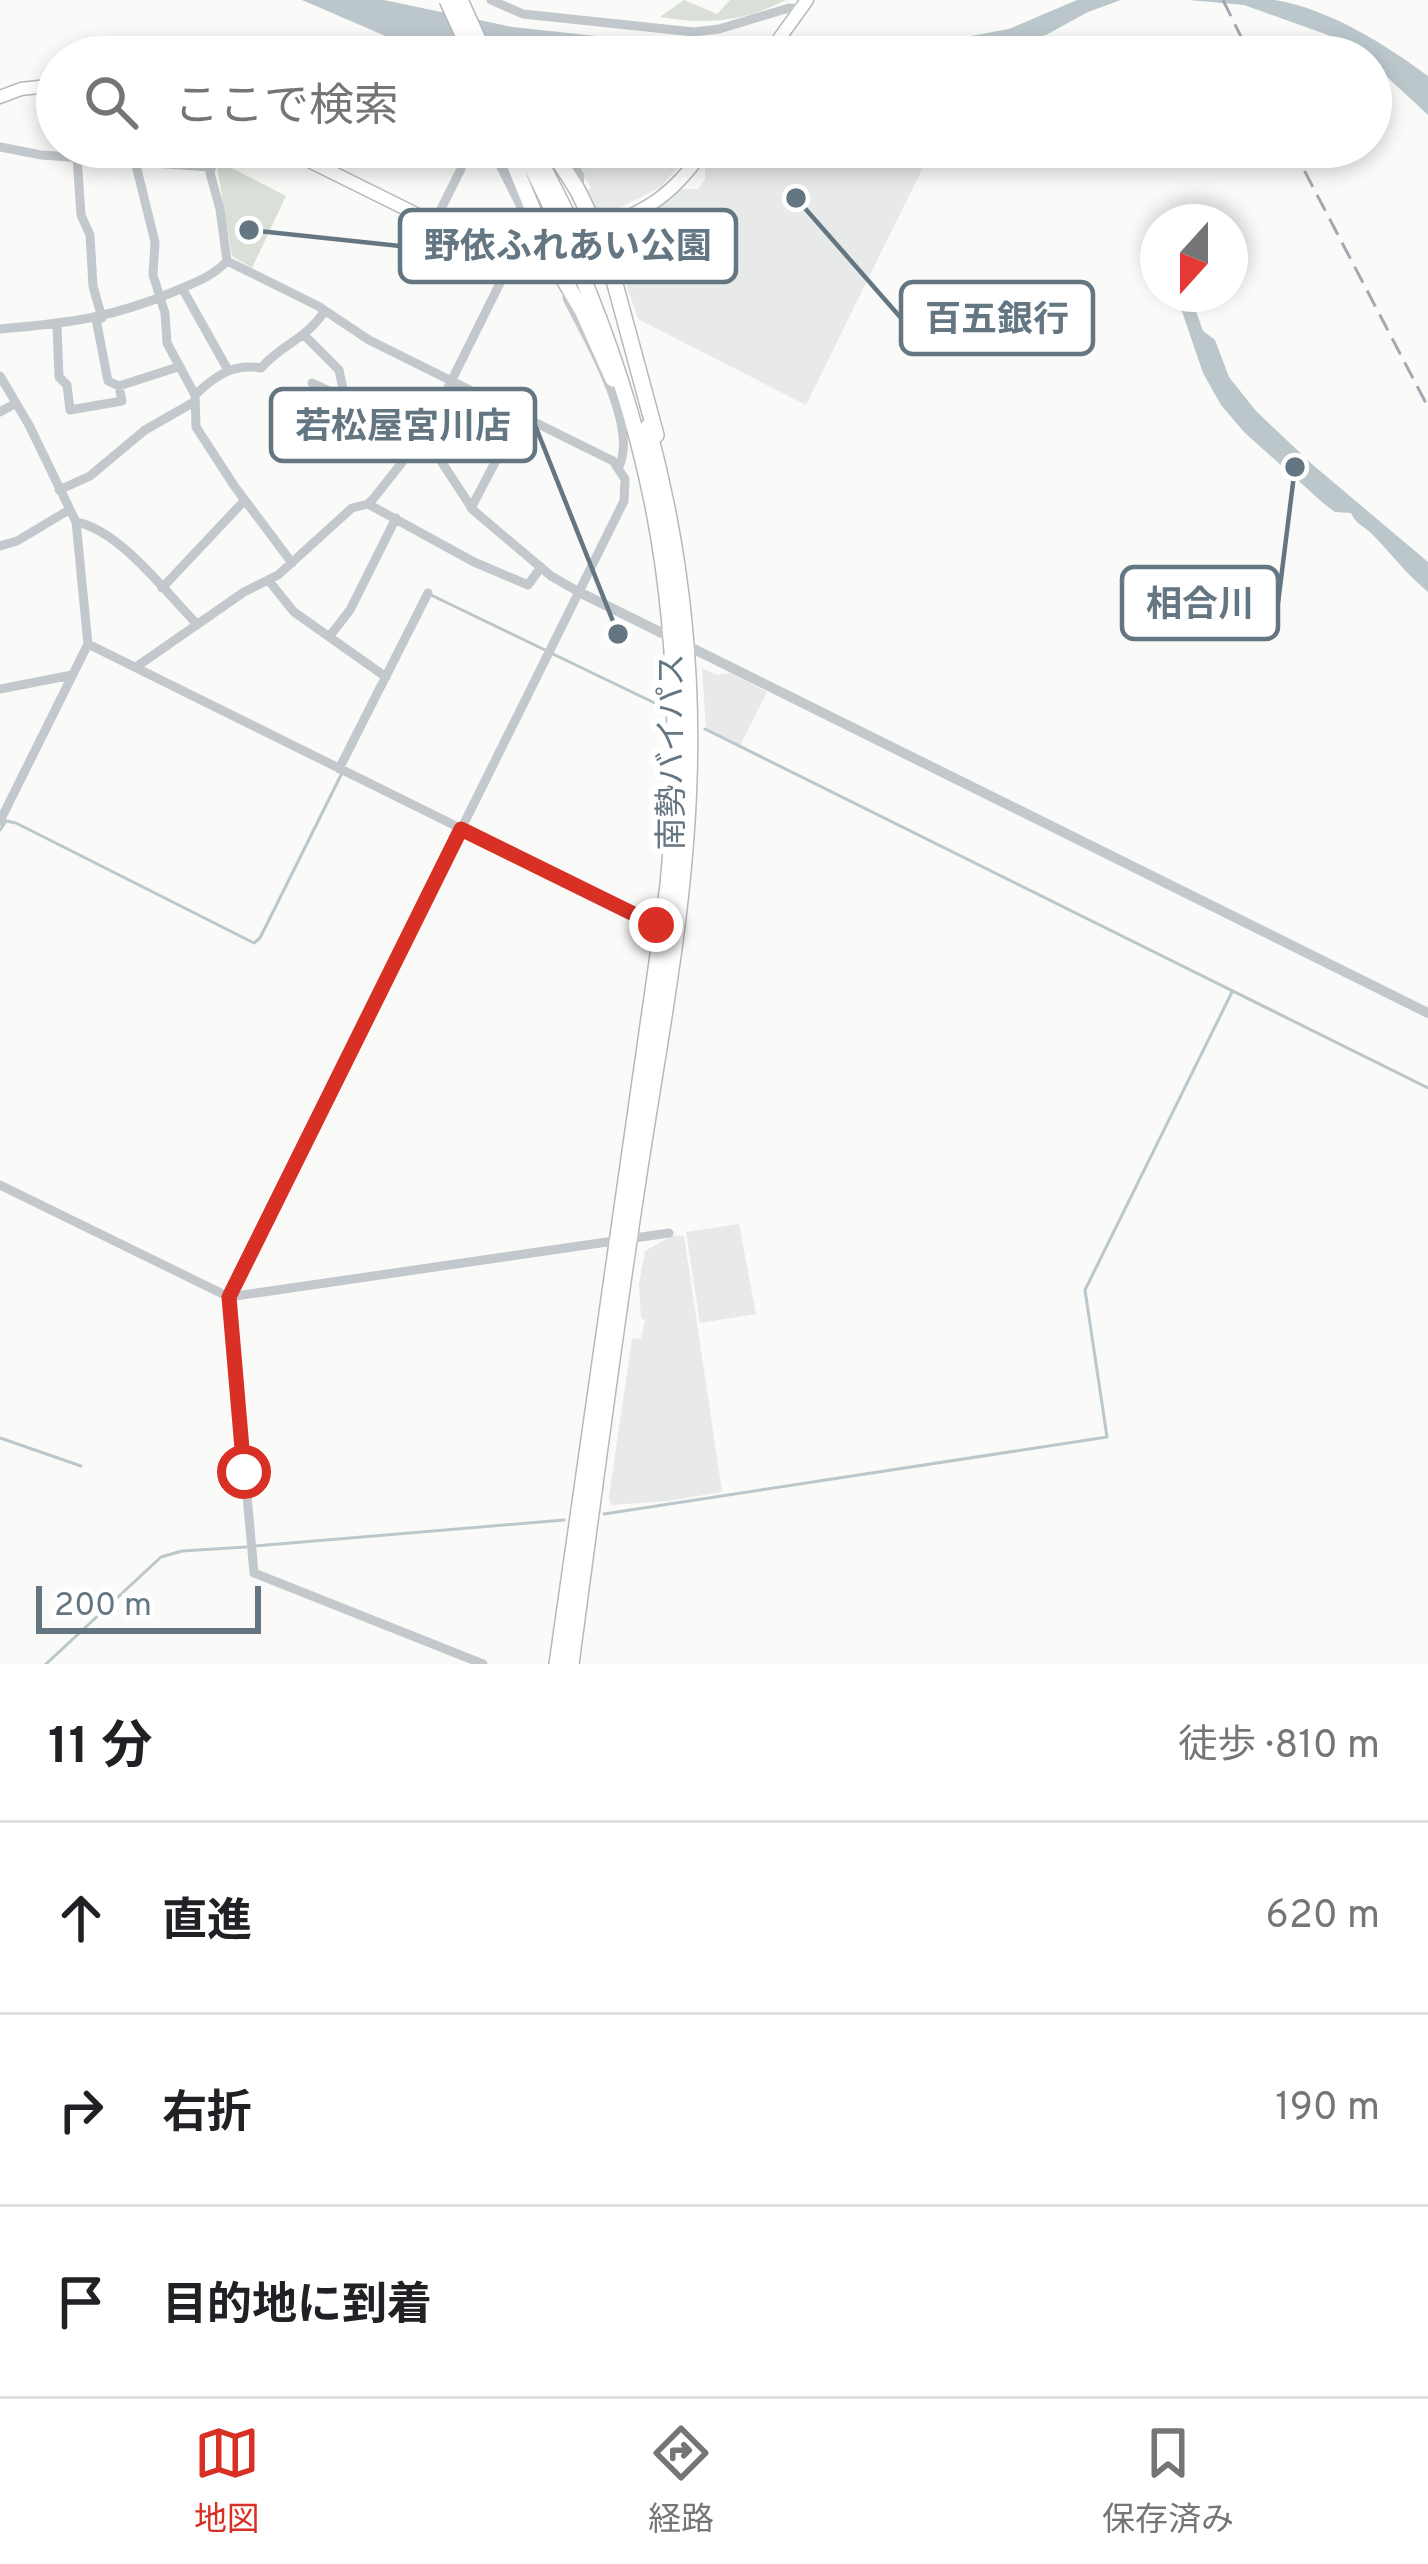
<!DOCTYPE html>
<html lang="ja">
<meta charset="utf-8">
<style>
:root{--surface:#fff;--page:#f6f6f6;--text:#202124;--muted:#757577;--line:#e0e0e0;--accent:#d93025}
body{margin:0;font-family:Overpass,"Noto Sans JP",sans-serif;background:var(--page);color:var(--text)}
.compass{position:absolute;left:1140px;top:204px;width:108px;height:108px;border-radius:50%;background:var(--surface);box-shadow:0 6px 18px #0003;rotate:201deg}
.scale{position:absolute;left:36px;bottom:30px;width:225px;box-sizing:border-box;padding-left:12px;border:6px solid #657683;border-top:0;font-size:33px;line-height:42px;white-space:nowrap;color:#657683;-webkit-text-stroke:9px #fff;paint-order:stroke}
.stop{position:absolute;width:36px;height:36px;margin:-27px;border:9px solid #d93025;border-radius:50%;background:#fff}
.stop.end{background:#d93025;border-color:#fff;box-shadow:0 3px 12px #0008}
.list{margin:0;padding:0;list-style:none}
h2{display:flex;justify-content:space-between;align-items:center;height:156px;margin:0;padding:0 48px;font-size:51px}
h2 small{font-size:39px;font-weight:400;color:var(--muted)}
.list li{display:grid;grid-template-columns:78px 1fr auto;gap:36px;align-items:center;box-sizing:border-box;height:192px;padding:0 48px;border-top:3px solid var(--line)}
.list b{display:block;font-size:45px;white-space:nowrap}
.list em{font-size:39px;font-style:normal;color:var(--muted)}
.icon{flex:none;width:66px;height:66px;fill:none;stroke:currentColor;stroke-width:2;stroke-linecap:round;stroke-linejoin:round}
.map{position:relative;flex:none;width:1428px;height:1664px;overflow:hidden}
.search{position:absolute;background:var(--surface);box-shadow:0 6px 18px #0003;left:36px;right:36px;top:36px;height:132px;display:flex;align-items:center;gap:30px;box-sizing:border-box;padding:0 42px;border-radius:66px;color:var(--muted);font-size:45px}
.sheet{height:732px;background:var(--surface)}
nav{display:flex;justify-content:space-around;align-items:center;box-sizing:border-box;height:168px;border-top:3px solid var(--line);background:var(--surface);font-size:33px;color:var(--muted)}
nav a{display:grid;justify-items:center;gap:6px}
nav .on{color:var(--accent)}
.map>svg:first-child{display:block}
</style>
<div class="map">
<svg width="1428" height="1664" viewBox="0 0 1428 1664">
<rect width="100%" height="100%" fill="#fafaf8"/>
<path fill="#e8e9e9" d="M576,147H694L661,187L605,215L598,214L587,191L591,188L577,164L581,160Z
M716,147H933L806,405L638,319L610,237L682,189H698L705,179V163Z
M702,668L717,675L731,673L767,692L740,746L706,728Z
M739,1224L756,1314L700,1323L686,1232Z
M673,1235L684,1236L722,1492L668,1501L611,1505L609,1497L632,1339L641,1338L645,1320L641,1318L639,1284L645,1251Z"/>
<path fill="#dadfd7" d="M684,0L717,14L730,0H786C742,22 709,25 660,17Z
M216,160L286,196L252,268L232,256Z"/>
<path fill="#bbc7cb" d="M302,0H384L512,27L606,37L622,46L689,48L916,46L1009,29L1077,0H1121L1088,12L1046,35L952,57H516L397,41Z
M1189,0C1217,0 1248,0 1275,0C1329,9 1385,44 1428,76V115L1371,62V57H1363L1328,35L1244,5Z
M1176,294H1190L1203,331L1215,340L1229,377L1256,411L1313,465L1428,562V592C1406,574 1391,553 1371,533C1362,525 1356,524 1351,513L1335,512L1323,503L1244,432L1221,405L1203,373Z"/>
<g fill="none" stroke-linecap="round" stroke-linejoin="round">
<path stroke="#bbc7cb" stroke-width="3" d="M431,595L545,650
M553,654L661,706
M705,729L1428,1088
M0,830L6,821L16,823L254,943L260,938L341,775
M0,1438L81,1466
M604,1514L1107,1437L1085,1290L1232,992
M255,1546L564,1520
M46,1664L161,1557L182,1551L246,1547"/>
<g stroke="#b3babf" stroke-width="15">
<path id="secondary" d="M766,57L807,0
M0,97L21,89L57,85
M281,147L511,261L555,247
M585,236C643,210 668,203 706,147"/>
</g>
<g stroke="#b4b9bd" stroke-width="18">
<path id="trunk" d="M507,147L557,268L582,310L613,379
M521,147C650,391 694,609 668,885L557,1664
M533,147L583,246
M550,147L578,191L605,247L656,435
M571,1664C592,1507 612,1351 636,1194C656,1057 685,918 689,779C693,661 679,541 648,427"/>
</g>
<path stroke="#c3c8cc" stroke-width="9" d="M491,0L523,14L694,32L719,29L789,8L799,9
M0,147L41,155L209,167
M217,147L210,173L220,209L227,261
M491,147L538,241
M565,147L580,176L579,186
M77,157L81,215L90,235L93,286L102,318
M135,161L155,242L153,275L165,313L167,343L195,395L196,427L235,487L292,563
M434,223L461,169
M227,261L318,306L369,340L613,461L625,479L624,501L229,1297L254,1573L483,1664
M182,288L228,370
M567,298C586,337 639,425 619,466
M57,327L59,377L67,385L70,410L122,401L119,386L108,381L96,319
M0,329C69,323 113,318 178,290C196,282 213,276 227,261
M305,336L339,370L345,398
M0,376L29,425L76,522L88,644L0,821
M312,383L345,398L388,424L424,435L473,510L551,576L579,592
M119,386L178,367
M195,395C215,376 233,363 261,368C284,342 303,342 325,311
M0,412L16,403
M59,490L90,476L145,430L194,402
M368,504L474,562L528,585L541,567
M471,508L520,415
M76,522C120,530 166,593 197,624
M0,546L17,541L69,510
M269,581L294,612L386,677
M162,588L244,501
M329,637L350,610L396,518
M88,644L656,925
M136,667L244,592L278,575L352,508L368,504L374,498L426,432L511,261
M0,689L72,675
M339,769L428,593
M0,1185L229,1297L669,1233"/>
<path stroke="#c3c8cc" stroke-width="10" d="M579,592L1428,1013"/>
<use href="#secondary" stroke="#fff" stroke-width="12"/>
<use href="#trunk" stroke="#fff" stroke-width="15"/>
<path stroke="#a2aab0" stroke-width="3" stroke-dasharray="18 9" stroke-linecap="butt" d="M1223,0L1251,57
M1292,147L1428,407"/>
<g stroke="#b4b9bd" stroke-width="18" stroke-linecap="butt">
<path id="trunk-bridge" d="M447,0L473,57
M460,0L486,57"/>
</g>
<use href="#trunk-bridge" stroke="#fff" stroke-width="15"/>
</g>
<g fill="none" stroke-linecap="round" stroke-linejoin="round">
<path stroke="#d93025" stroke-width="15" d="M244,1472L229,1297L461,829L656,925"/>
</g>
<g text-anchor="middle" stroke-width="12" stroke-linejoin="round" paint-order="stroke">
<g font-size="33" fill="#657683" stroke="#fff">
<text transform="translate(670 752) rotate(-90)" y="12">南勢バイパス</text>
</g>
</g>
<path fill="none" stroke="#657683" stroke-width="4.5" d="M249 230L400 246M796 198L901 318M618 634L535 425M1295 467L1278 603"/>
<g fill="#657683" stroke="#fff" stroke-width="4.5">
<circle cx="249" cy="230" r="12"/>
<circle cx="796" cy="198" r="12"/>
<circle cx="618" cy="634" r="12"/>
<circle cx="1295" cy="467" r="12"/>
</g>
<g fill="#fff" stroke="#657683" stroke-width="4.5">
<rect x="400" y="210" width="336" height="72" rx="12"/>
<rect x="901" y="282" width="192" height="72" rx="12"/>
<rect x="271" y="389" width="264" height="72" rx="12"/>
<rect x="1122" y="567" width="156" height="72" rx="12"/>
</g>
<g font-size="36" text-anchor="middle" font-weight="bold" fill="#657683">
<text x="568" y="258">野依ふれあい公園</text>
<text x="997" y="331">百五銀行</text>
<text x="403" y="438">若松屋宮川店</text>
<text x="1200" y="616">相合川</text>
</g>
</svg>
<svg class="compass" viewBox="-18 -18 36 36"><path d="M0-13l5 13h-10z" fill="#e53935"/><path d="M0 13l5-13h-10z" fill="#757577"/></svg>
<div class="scale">200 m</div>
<div class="stop" style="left:244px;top:1472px"></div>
<div class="stop end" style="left:656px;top:925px"></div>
<div class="search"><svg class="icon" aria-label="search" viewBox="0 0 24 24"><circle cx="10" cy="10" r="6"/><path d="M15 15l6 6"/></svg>ここで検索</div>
</div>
<section class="sheet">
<h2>11 分<small>徒歩 · 810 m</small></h2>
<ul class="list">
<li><svg class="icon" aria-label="ahead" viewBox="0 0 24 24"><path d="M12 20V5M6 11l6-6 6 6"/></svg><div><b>直進</b></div><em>620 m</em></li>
<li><svg class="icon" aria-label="right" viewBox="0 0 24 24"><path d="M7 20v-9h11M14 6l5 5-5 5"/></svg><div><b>右折</b></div><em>190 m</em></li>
<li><svg class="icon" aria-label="arrive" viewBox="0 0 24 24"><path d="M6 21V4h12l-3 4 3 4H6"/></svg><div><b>目的地に到着</b></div></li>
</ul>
</section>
<nav>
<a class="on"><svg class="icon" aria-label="map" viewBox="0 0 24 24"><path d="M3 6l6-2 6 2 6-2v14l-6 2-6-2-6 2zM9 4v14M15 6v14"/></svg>地図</a>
<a><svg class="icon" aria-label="directions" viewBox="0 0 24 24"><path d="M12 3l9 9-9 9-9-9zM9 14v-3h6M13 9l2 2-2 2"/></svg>経路</a>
<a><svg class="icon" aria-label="saved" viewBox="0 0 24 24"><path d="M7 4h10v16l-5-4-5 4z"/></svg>保存済み</a>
</nav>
